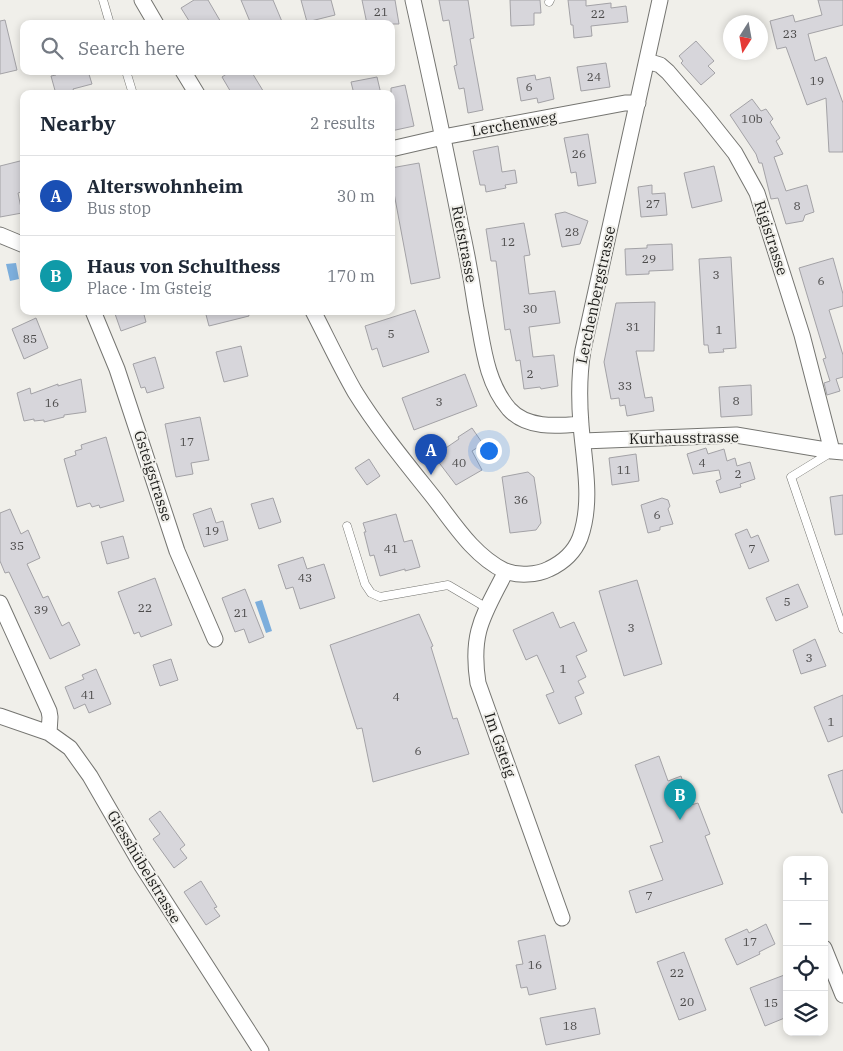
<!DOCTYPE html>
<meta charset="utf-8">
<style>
:root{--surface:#fff;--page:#f6f6f7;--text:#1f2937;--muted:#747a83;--line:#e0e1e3;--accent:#c84791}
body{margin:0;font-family:"IBM Plex Serif",serif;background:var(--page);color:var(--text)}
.controls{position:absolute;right:15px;bottom:15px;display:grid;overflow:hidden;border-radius:10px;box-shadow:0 2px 8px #0003}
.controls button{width:45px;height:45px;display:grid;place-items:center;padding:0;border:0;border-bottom:1px solid var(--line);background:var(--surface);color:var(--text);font:25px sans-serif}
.compass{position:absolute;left:723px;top:15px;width:45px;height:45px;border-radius:50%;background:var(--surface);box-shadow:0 2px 8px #0003;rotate:191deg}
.you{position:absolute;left:488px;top:450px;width:18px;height:18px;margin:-12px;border:4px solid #fff;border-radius:50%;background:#1a73e8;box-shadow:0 0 0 8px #1a73e833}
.badge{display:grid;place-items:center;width:32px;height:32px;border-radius:50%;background:var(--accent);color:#fff;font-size:16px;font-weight:700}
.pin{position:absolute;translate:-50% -41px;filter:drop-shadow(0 1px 2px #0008)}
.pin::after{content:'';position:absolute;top:26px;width:18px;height:15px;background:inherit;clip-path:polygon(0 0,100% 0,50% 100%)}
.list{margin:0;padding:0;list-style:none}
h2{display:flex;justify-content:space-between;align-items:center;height:65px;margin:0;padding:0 20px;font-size:21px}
h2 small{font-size:16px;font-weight:400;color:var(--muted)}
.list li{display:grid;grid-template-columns:32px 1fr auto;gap:15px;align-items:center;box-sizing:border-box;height:80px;padding:0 20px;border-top:1px solid var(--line)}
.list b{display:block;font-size:19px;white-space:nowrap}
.list p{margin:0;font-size:16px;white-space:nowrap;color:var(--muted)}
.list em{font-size:16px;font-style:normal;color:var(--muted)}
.icon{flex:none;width:28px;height:28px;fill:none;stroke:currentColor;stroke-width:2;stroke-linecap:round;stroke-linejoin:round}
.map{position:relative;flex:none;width:843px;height:1051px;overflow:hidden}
.search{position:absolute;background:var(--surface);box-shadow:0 2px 8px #0003;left:20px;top:20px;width:375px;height:55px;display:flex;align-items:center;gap:12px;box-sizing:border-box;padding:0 18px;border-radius:10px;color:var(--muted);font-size:19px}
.panel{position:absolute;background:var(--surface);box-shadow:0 2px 8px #0003;left:20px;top:90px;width:375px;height:225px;border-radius:10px}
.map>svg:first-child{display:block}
</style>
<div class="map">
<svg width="843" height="1051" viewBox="0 0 843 1051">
<rect width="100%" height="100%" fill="#f0efea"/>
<path fill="#7caedc" d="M16,263L19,279L10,281L6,264Z
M262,600L272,631L266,633L255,602Z"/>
<path fill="#d7d6db" stroke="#a3a2a6" d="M194,0H208L222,24H191L181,8Z
M241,0H273L283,24H251Z
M301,0H331L335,15L307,22Z
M362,0H395L399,24H367Z
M439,0H468L474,38L470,39L483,110L468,113L464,88L459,89L454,66L457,65L449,20L443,21Z
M510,0H540L541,13H534V25L511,26Z
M568,0H586V6L611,3V8L626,6L628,22L591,26L592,36L574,38L573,25H571Z
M818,0H843V25L808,34L815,61L826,57L843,103V152H829L826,98L807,105L786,47L777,49L770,21L793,15L795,22L822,15Z
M5,20L17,70L0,74V21Z
M696,41L714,61L708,66L715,73L701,85L681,63L683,61L679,56Z
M606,63L610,87L581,91L577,67Z
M55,71H88L92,84L73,89L75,94H56L51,76L56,75Z
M231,71H251L265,94H232L222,77Z
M535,75L536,80L550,77L554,99L538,103L537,98L521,101L517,78Z
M377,77L381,94H354L351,82Z
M405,85L414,126L391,131V88Z
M752,99L761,111L766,109L773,119L770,122L780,138L776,141L783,154L774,157L786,191L807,185L814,212L805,215L803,221L786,224L778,198L771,199L762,163H759L756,154L730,115Z
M588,134L596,183L578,186L576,172L571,173L564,138Z
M498,146L502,172L515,170L517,183L505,185L506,188L486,192L485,185H480L473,151Z
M24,160V191L18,193L22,213L0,217V166Z
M419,163L440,278L411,284L391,177V168Z
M714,166L722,201L692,208L684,173Z
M652,185V194L665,193L667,215L641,217L638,187Z
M565,212L588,221L580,244L562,247L555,214Z
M524,223L530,255L524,256L529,294L555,291L560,323L529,327L533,357L554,355L558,386L541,389L540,387L524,389L520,360L516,361L510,329L505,330L496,261H491L486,229Z
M672,244L673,270L649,271V274L626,275L625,249L647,248V245Z
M731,257L736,348L723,349L724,352L709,353L708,345H704L699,259Z
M833,258L843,294V306L829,310L843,355V377L836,379L840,391L827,395L824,383L830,381L823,359L826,358L799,268Z
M655,302L654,351H636L645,398L652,397L654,411L627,416L625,405L620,406L619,398L611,399L604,362L616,303Z
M415,310L429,352L383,367L377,348L372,350L365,326Z
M114,311H143L146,322L121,331Z
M205,311H248L249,316L209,326Z
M36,318L48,348L24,359L12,329Z
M241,346L248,376L224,382L216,352Z
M155,357L164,388L147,393L145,387L141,388L133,364Z
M465,374L477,406L414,430L402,398Z
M81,379L86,412L64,415V417L44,422V420L34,421V419L24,421L17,393L30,388L31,394L58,384V386Z
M751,385L752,415L721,417L719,387Z
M200,417L209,460L191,463L193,474L176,477L165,424Z
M472,428L483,444L472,451L482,470L456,485L434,456L459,439L458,437Z
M106,437L124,501L100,508L99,505L92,507L90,503L77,507L64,459L76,455L75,451L82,449L81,445Z
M706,448L708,454L724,449L727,461L735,458L737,466L750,462L755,479L740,484L741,487L720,493L716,481L721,479L719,470L693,474L687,454Z
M636,454L639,481L612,485L609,458Z
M369,459L380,476L367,485L355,468Z
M528,472L534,477L541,523L536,530L510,533L502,477Z
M843,495V534L835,535L830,497Z
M273,498L281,522L259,529L251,504Z
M662,498L668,500L670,506L668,509L673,524L660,527V530L648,533L641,505Z
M211,508L216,523L223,521L228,540L204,547L193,514Z
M10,509L21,534L28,530L40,558L27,564L43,598L48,596L62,626L69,622L80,645L50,659L9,572L5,573L0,561V513Z
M396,514L404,542L412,540L420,567L405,571V569L380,576L374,555L370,556L364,532H366L363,523Z
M747,529L751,538L758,535L769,561L749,569L735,534Z
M123,536L129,558L107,564L101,542Z
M303,557L307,569L324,564L335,598L300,609L293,587L286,589L278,565Z
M155,578L172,625L141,637L139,632L134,634L118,592Z
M637,580L662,664L624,676L599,591Z
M798,584L808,607L776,621L766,598Z
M245,589L264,637L249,643L244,629L235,632L222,598Z
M553,612L560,628L574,622L587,651L576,656L586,677L578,681L584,693L575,697L582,714L559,724L546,695L554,692L537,655L526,660L513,630Z
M419,614L433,646L431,647L453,719L457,718L469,754L373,782L362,728L357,729L330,645Z
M815,639L826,666L801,674L793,650Z
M171,659L178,680L160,686L153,665Z
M96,669L111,704L89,713L85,704L74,709L65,687L84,679L82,675Z
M843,695V736L828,742L814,707Z
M659,756L668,781L681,776L691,805L698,803L710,834L705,836L723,884L636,913L629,891L663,880L650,846L663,842L635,765Z
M843,770V813H842L828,775Z
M160,811L185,845L180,849L187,858L174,868L153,839L160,834L149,819Z
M201,881L217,907L214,908L220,916L206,925L184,892Z
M766,924L775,944L759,952L760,954L737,965L725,939L747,929L749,933Z
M545,935L556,989L529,995L527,987L521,988L516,965L523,964L518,941Z
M684,952L706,1010L679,1020L657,962Z
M787,974V1017L765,1026L750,988Z
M595,1008L600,1034L546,1045L540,1018Z"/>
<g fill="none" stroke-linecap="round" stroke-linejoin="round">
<g stroke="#757571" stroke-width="9">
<path id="lane" d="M103,0L110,24
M549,2L550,0
M126,71L133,94
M830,453L791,477L843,629
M347,526L365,584L371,593L380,597L448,585L487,608"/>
</g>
<g stroke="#757571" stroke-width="17">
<path id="street" d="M142,0L156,24
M413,0C430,76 446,151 461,227C467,254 472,282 476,309C483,343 485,381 509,409C527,429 557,426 581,424
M647,61L660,65L668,72L704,114L735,153L757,193L802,335L832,451
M183,71L197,94
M391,149L443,137L625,103H638
M0,235L24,245
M93,311L117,369L177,551L215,639
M313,311C327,338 340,366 355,392C378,429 407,464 434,498C454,524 474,556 505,571C518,576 537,575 549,569C564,562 574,553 580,538C593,502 584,462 581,425C579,400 579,374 583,350L660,0
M583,441L736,435L832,451L843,452
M506,571C484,615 470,631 478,683L562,918
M0,603L49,711L50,717L49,733
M0,716L49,733L70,748L90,776L142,866L261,1051
M824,948L843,995"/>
</g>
<use href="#lane" stroke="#fff" stroke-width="8"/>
<use href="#street" stroke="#fff" stroke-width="15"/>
</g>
<g text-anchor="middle" stroke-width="4" stroke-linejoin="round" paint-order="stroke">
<g font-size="12" fill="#4c4b4b">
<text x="381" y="16">21</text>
<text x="598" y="18">22</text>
<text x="790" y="38">23</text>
<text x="594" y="81">24</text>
<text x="817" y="85">19</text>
<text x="529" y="91">6</text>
<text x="752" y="123">10b</text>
<text x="579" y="158">26</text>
<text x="653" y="208">27</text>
<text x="797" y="210">8</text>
<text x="572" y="236">28</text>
<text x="508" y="246">12</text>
<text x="649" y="263">29</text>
<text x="716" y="279">3</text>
<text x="821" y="285">6</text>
<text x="530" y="313">30</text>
<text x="633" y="331">31</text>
<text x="719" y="334">1</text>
<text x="391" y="338">5</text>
<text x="30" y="343">85</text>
<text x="530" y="378">2</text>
<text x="625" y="390">33</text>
<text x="736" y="405">8</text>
<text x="439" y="406">3</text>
<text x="52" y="407">16</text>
<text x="187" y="446">17</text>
<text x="459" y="467">40</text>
<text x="702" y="467">4</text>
<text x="624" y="474">11</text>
<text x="738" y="478">2</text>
<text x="521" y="504">36</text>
<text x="657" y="519">6</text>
<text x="212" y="535">19</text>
<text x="17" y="550">35</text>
<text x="391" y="553">41</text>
<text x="752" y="553">7</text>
<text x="305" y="582">43</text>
<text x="787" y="606">5</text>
<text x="145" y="612">22</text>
<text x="41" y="614">39</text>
<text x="241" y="617">21</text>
<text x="631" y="632">3</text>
<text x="809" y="662">3</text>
<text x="563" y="673">1</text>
<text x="88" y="699">41</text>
<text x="396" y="701">4</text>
<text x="831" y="726">1</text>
<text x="418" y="755">6</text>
<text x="649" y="900">7</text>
<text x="750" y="946">17</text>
<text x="535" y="969">16</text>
<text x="677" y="977">22</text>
<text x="687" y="1006">20</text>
<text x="771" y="1007">15</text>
<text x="570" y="1030">18</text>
</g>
<g font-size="15" fill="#1d1d1b" stroke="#f0efea">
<text transform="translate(514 124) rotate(-10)" y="5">Lerchenweg</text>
<text transform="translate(771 238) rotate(72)" y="5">Rigistrasse</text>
<text transform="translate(464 244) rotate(79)" y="5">Rietstrasse</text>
<text transform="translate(596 295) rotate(-78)" y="5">Lerchenbergstrasse</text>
<text transform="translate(684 438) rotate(-1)" y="5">Kurhausstrasse</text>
<text transform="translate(153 476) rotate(72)" y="5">Gsteigstrasse</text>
<text transform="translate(500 745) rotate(71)" y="5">Im Gsteig</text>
<text transform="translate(144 867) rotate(59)" y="5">Giesshübelstrasse</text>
</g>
</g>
</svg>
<div class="controls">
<button>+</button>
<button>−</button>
<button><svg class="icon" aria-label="locate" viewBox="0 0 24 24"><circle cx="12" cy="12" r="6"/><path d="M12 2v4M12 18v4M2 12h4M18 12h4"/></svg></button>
<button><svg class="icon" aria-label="layers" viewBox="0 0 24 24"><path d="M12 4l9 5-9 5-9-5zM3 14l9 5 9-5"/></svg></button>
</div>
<svg class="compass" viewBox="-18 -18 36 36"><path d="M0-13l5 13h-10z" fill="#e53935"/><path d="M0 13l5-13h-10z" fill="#747a83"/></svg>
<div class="you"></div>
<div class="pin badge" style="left:431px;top:475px;background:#1a4fb4">A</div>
<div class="pin badge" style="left:680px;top:820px;background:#0f9aa8">B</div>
<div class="search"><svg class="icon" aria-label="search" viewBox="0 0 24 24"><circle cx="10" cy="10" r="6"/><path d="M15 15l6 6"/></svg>Search here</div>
<section class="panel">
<h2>Nearby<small>2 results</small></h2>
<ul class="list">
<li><span class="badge" style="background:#1a4fb4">A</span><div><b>Alterswohnheim</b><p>Bus stop</p></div><em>30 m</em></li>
<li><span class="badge" style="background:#0f9aa8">B</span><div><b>Haus von Schulthess</b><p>Place · Im Gsteig</p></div><em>170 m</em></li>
</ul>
</section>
</div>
